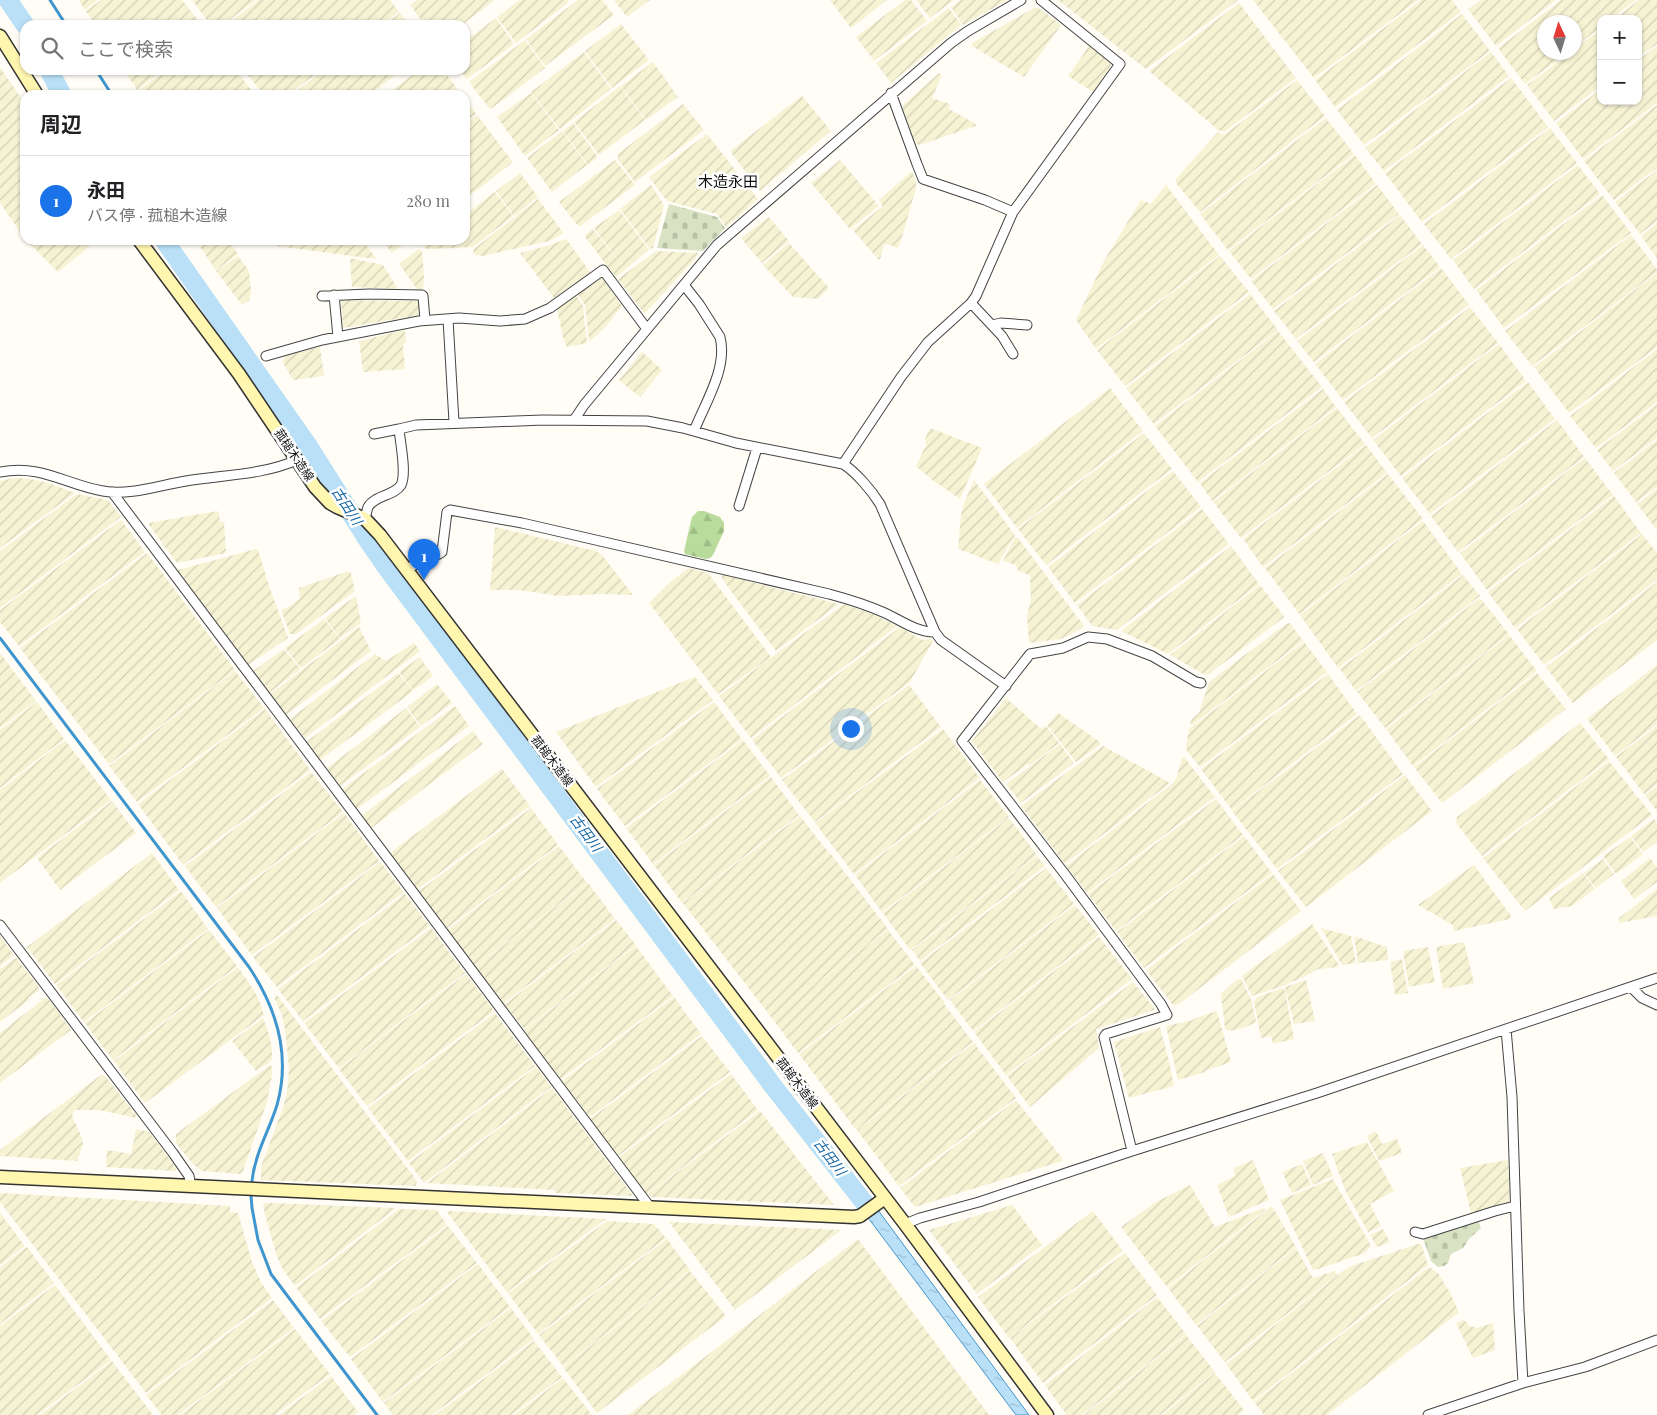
<!DOCTYPE html>
<html lang="ja">
<meta charset="utf-8">
<style>
:root{--surface:#fff;--page:#f2f2f2;--text:#202124;--muted:#757577;--line:#e0e0e0;--accent:#1a73e8}
body{margin:0;font-family:"Playfair Display","Noto Sans JP",serif;background:var(--page);color:var(--text)}
.controls{position:absolute;right:15px;top:15px;display:grid;overflow:hidden;border-radius:10px;box-shadow:0 1px 4px #0004}
.controls button{width:45px;height:45px;display:grid;place-items:center;padding:0;border:0;border-bottom:1px solid var(--line);background:var(--surface);color:var(--text);font:25px sans-serif}
.compass{position:absolute;left:1537px;top:15px;width:45px;height:45px;border-radius:50%;background:var(--surface);box-shadow:0 1px 4px #0004;rotate:356deg}
.you{position:absolute;left:850px;top:728px;width:18px;height:18px;margin:-12px;border:4px solid #fff;border-radius:50%;background:#1a73e8;box-shadow:0 0 0 8px #1a73e833}
.badge{display:grid;place-items:center;width:32px;height:32px;border-radius:50%;background:var(--accent);color:#fff;font-size:16px;font-weight:700}
.pin{position:absolute;translate:-50% -41px;filter:drop-shadow(0 1px 2px #0008)}
.pin::after{content:'';position:absolute;top:26px;width:18px;height:15px;background:inherit;clip-path:polygon(0 0,100% 0,50% 100%)}
.list{margin:0;padding:0;list-style:none}
h2{display:flex;justify-content:space-between;align-items:center;height:65px;margin:0;padding:0 20px;font-size:21px}
h2 small{font-size:16px;font-weight:400;color:var(--muted)}
.list li{display:grid;grid-template-columns:32px 1fr auto;gap:15px;align-items:center;box-sizing:border-box;height:90px;padding:0 20px;border-top:1px solid var(--line)}
.list b{display:block;font-size:19px;white-space:nowrap}
.list p{margin:0;font-size:16px;white-space:nowrap;color:var(--muted)}
.list em{font-size:16px;font-style:normal;color:var(--muted)}
.icon{flex:none;width:28px;height:28px;fill:none;stroke:currentColor;stroke-width:2;stroke-linecap:round;stroke-linejoin:round}
.map{position:relative;flex:none;width:1657px;height:1415px;overflow:hidden}
.search{position:absolute;background:var(--surface);box-shadow:0 1px 4px #0004;left:20px;top:20px;width:450px;height:55px;display:flex;align-items:center;gap:12px;box-sizing:border-box;padding:0 18px;border-radius:15px;color:var(--muted);font-size:19px}
.panel{position:absolute;background:var(--surface);box-shadow:0 1px 4px #0004;left:20px;top:90px;width:450px;height:155px;border-radius:15px}
.map>svg:first-child{display:block}
</style>
<div class="map">
<svg width="1657" height="1415" viewBox="0 0 1657 1415">
<defs>
<pattern id="farmland-furrows" width="10" height="10" patternUnits="userSpaceOnUse" patternTransform="scale(1.25)"><rect width="10" height="10" fill="#f6f3d4"/><path d="M-1 1l2-2M0 10L10 0M9 11l2-2" fill="none" stroke="#d2cfb5"/></pattern>
<pattern id="forest-firs" width="22" height="20" patternUnits="userSpaceOnUse" patternTransform="scale(1.25)"><rect width="22" height="20" fill="#b9dc9c"/><path d="M5 1l3.5 6h-7zM16 11l3.5 6h-7z" fill="#9ebc85"/></pattern>
<pattern id="cemetery-stones" width="16" height="16" patternUnits="userSpaceOnUse" patternTransform="scale(1.25)"><rect width="16" height="16" fill="#d9e3c4"/><path d="M2 7V4a2 2 0 0 1 4 0v3zM10 15v-3a2 2 0 0 1 4 0v3z" fill="#b9c2a7"/></pattern>
<pattern id="water-ripples" width="26" height="14" patternUnits="userSpaceOnUse" patternTransform="scale(1.25)"><rect width="26" height="14" fill="#b9e0f7"/><path d="M2 4q2-2 4 0t4 0M15 11q2-2 4 0t4 0" fill="none" stroke="#9ebfd3"/></pattern>
</defs>
<rect width="100%" height="100%" fill="#fffdf5"/>
<path fill="url(#farmland-furrows)" d="M79,0H98L85,10Z
M101,0H182L202,25H95L86,11Z
M192,0H256L223,25H211Z
M259,0H390L399,12L381,25H226Z
M417,0H495L462,25H425L410,5Z
M520,0H567L569,2L516,43L497,17Z
M578,0H602L614,15L545,66L526,39Z
M614,0H650L627,17Z
M830,0H887L851,28Z
M905,0H911L927,21L874,61L856,37Z
M916,0H954L930,18Z
M960,0H1007L963,25L951,7Z
M1058,0H1237V1L1146,69Z
M1253,0H1418L1314,78Z
M1421,0H1452L1461,12L1335,107L1315,80Z
M1481,0H1556L1496,46L1468,9Z
M1561,0H1636L1611,19H1601V27L1575,47L1574,22H1544V52L1567,53L1525,84L1498,48Z
M1639,0H1657V44L1638,58V19H1614Z
M1239,3L1296,78L1224,132L1218,130L1149,71Z
M949,8L961,25L891,83L876,63Z
M1034,8H1039L1061,25L1024,77L972,46V43Z
M400,13L409,25H384Z
M1462,14L1490,51L1364,145L1337,110Z
M496,18L514,44L467,79L460,70H465V41Z
M621,24L649,60L612,88L585,51Z
M1601,29V86L1554,121L1527,85L1570,53L1574,52L1575,49Z
M525,40L545,68L492,108H489L469,82Z
M1089,46L1111,64L1110,68L1093,92L1068,76Z
M1657,46V103L1583,159L1556,123L1601,89V101H1638V60Z
M584,52L611,89L560,129L531,92Z
M1491,52L1509,76L1384,171L1365,148Z
M653,62L678,97L646,120L621,86Z
M0,67L25,104V239L0,203Z
M124,70H163L137,90Z
M166,70H236L255,95H141L138,91Z
M244,70H321L288,95H264Z
M324,70H402L369,95H291Z
M419,70H443L462,95H386Z
M939,73L942,75L932,98L950,104L949,109L976,124L975,126L920,145L916,144L903,109V105Z
M1511,78L1548,127L1422,222L1385,173Z
M1297,80L1325,116L1200,212L1176,183V179L1218,132L1224,135Z
M620,86L645,120L599,155L574,122Z
M531,93L559,130L525,156L497,117Z
M802,96L831,131L760,191L730,151Z
M465,99L476,114L465,122Z
M683,104L704,130L635,182L618,160V154Z
M1657,105V168L1614,200L1584,161Z
M477,115L512,161L511,164L465,199V124Z
M1326,118L1354,154L1228,250L1200,214Z
M573,123L598,157L588,165L563,131Z
M1550,128L1577,163L1451,259L1424,224Z
M562,131L587,165L552,192L527,158Z
M707,134L758,199L726,227L717,214L667,201L649,177Z
M1355,155L1376,184L1251,279L1229,251Z
M615,160L635,185L579,227L559,202Z
M840,160L879,206L850,229L811,183Z
M1578,165L1600,194L1474,289L1453,260Z
M1657,170V221L1640,234L1615,202Z
M912,171L916,182V188L900,244L897,248L888,244L884,245L880,260L878,259L853,230L882,207V205L879,200Z
M520,173L538,197L514,216L496,191Z
M651,185L664,205L653,248L650,249L620,209Z
M1166,185L1219,255L1096,349L1076,320L1105,259L1141,200L1151,204Z
M1377,185L1399,214L1273,309L1251,281Z
M495,192L513,216L473,247L428,249L423,247L432,240H465V215Z
M1602,195L1631,233L1504,328L1476,290Z
M538,199L563,232L562,234L549,241L483,256L475,255L473,251L475,248Z
M619,210L649,250L616,277L585,237V235L593,229L622,265L594,228Z
M1400,215L1422,244L1296,339L1274,311Z
M769,217L789,241L762,263L741,238Z
M1657,223V258L1641,236Z
M1631,235L1657,269V272L1532,366L1505,331Z
M566,239L590,272L554,298L520,253L550,245Z
M26,240H97L58,272Z
M211,240H228L238,254L216,270L200,247Z
M234,240H280L273,245Z
M282,240H362L376,258L375,259L277,246L275,245Z
M382,240H410L392,253Z
M789,243L829,288L818,299L793,297L763,265Z
M1423,245L1440,267L1314,362L1297,341Z
M419,249L422,251L424,276L423,290L417,289L399,264Z
M656,251L698,253L695,259L646,312L644,313L618,279Z
M238,256L249,271L251,292L249,301L242,305L216,271Z
M1220,256L1249,292L1125,386L1097,350Z
M350,258L383,265L398,289L352,287Z
M1441,268L1469,305L1343,400L1315,364Z
M1657,273V347L1569,413L1534,367Z
M602,278L622,306L605,328L589,342L585,305L577,293Z
M1250,294L1278,330L1154,424L1126,388Z
M576,295L583,306L587,343L567,347L563,337L557,309Z
M347,300L419,301L420,315L343,328L341,301Z
M1470,307L1498,343L1372,438L1344,402Z
M405,330L406,342L403,345L405,369L363,372L359,341Z
M1278,331L1322,387L1198,482L1155,426Z
M1499,344L1526,381L1401,476L1373,440Z
M320,347L324,376L293,380L282,361L285,360L284,356Z
M1657,349V402L1596,448L1570,416Z
M642,352L662,370L640,397L619,380Z
M1528,382L1555,419L1430,514L1402,478Z
M1110,388L1143,431L1017,528L984,484Z
M1323,389L1336,407L1212,501L1200,483Z
M1657,404V438L1613,471L1597,450Z
M1337,408L1365,444L1241,538L1213,502Z
M1557,420L1584,457L1458,552L1431,516Z
M930,428L982,448L960,499L931,479L916,466L926,445L925,439Z
M1144,433L1172,469L1046,565L1018,529Z
M1657,440V487L1636,502L1614,473Z
M1366,445L1387,473L1263,567L1243,539Z
M1585,458L1613,495L1487,590L1460,553Z
M1173,471L1201,507L1075,603L1048,567Z
M1388,474L1423,519L1299,614L1265,568Z
M13,478L30,479L48,483L75,493L0,548V481Z
M974,480L1015,535L998,564L958,549L961,515L964,503Z
M1657,489V530L1637,504Z
M77,494L108,500L121,517L0,608V551Z
M1614,496L1641,533L1515,628L1488,592Z
M1202,509L1229,544L1117,630L1092,626L1077,605Z
M218,511L219,513L220,521L224,522L226,553L177,563L149,525V523Z
M121,520L145,552L19,646L0,622V610Z
M1423,521L1462,574L1338,668L1300,615Z
M495,527L596,551L602,555L633,595L602,594L558,596L520,590H490Z
M1642,534L1657,553V580L1544,665L1517,629Z
M1015,537L1018,538L1084,626L1083,628L1061,639L1029,643L1027,617L1031,598L1030,575L1018,571L1016,565L1003,561Z
M1231,546L1259,584L1168,654L1121,631Z
M256,549L258,550L269,586L288,638L248,665L178,572V570Z
M147,553L235,670L109,764L20,648Z
M690,568L708,573L771,657L718,694L649,603L669,583L687,569Z
M348,571L351,573L355,591L296,634H290L281,610L292,605L300,598L299,588Z
M722,574L774,588L839,604L776,651L722,579Z
M1463,575L1480,596L1356,691L1340,669Z
M1657,582V640L1573,703L1546,667Z
M1260,585L1284,616L1283,618L1209,674L1205,675L1170,655Z
M356,596L361,623L340,638L325,618Z
M1480,598L1509,634L1385,728L1357,692Z
M844,604L873,614L897,626L751,738L719,696Z
M324,619L340,639L301,668L285,648Z
M1290,623L1303,641L1192,725L1190,723L1192,719L1199,713L1209,682L1286,624Z
M359,627L371,651L286,715L270,694Z
M900,627L922,640L930,639L933,641L910,682L781,778L752,740Z
M1509,635L1537,671L1413,766L1386,729Z
M1304,642L1327,672L1200,767L1187,751L1186,747L1189,729Z
M414,643L420,651L305,738L290,719L375,654L386,661Z
M284,649L300,669L269,693L253,671Z
M0,653L36,701L0,728Z
M420,657L433,676L413,690L399,672Z
M1657,665V724L1615,756L1587,719Z
M235,671L264,708L137,802L109,766Z
M398,673L413,691L320,760L306,742Z
M1537,673L1566,709L1442,803L1414,767Z
M1328,674L1357,714L1232,810L1201,769Z
M695,677L713,700L596,787L556,732Z
M437,684L452,703L421,726L407,707Z
M909,685L941,727L815,822L782,780Z
M1006,698L1041,729L1046,726L1059,743L1030,765L1028,764L1003,782L972,741Z
M37,702L64,739L0,788V730Z
M714,702L742,739L625,826L597,789Z
M455,706L469,726L357,809L342,789Z
M406,708L420,727L340,786L327,768Z
M265,709L310,770L183,865L138,804Z
M1058,713L1100,742V745L1076,762L1047,725Z
M1360,715L1403,774L1277,869L1232,811Z
M1580,723L1609,759L1482,856L1456,823L1457,817Z
M1657,726V784L1644,794L1616,757Z
M943,729L980,778L854,874L815,823Z
M473,731L483,744L370,829L361,816Z
M65,740L111,800L0,883V790Z
M743,740L770,776L653,864L626,828Z
M1060,744L1074,763L1021,803L1006,784Z
M1103,746L1170,783L1065,864L1021,806Z
M1184,757L1215,797L1087,893L1066,866L1173,783L1176,779L1182,758Z
M1609,761L1652,815L1525,911L1483,858Z
M502,769L530,806L418,889L390,853Z
M311,772L343,812L216,907L185,866Z
M1405,775L1432,811L1306,907L1278,871Z
M771,777L799,815L682,903L654,865Z
M980,780L1009,817L882,912L855,875Z
M1657,786V811L1645,795Z
M1216,799L1243,835L1116,931L1088,894Z
M112,801L136,833L60,890L37,858Z
M531,808L558,845L447,928L419,891Z
M344,813L379,861L252,955L217,908Z
M800,816L829,853L740,920L830,853L888,929L771,1017L683,903Z
M1009,818L1037,855L910,950L883,913Z
M1654,819L1657,823V842L1643,852L1631,836Z
M1244,836L1272,873L1144,968L1117,932Z
M1630,837L1643,854L1616,874L1603,856Z
M559,846L587,883L475,966L447,930Z
M152,853L179,890L55,984L27,947Z
M1037,856L1045,866L920,961L912,950Z
M1650,858L1657,868V882L1634,899L1621,881Z
M1603,859L1614,874L1596,888L1584,873Z
M380,862L404,892L277,987L253,957Z
M1474,865L1511,916L1510,919L1454,931L1453,925L1418,905Z
M1046,868L1074,904L948,1000L920,963Z
M1583,873L1595,889L1572,906L1554,909L1549,898Z
M1273,874L1301,911L1179,1004L1173,1005L1146,970Z
M588,883L615,919L504,1003L476,966Z
M1657,889V916L1619,923V918Z
M181,891L208,929L84,1022L56,985Z
M405,894L430,926L303,1021L278,989Z
M1075,905L1099,935L973,1031L950,1000Z
M616,920L636,945L524,1029L505,1004Z
M1312,924L1339,965L1338,967L1318,969L1312,973L1283,986L1252,996L1242,976Z
M431,928L465,973L339,1068L304,1023Z
M1321,928L1351,936L1356,963L1342,965Z
M209,930L237,966L113,1060L85,1023Z
M888,930L915,965L798,1053L771,1017Z
M0,936L13,954V956L0,966Z
M1354,936L1387,947L1388,960L1358,963Z
M1099,937L1132,979L1006,1075L974,1032Z
M1464,942L1474,983L1443,989L1436,947Z
M636,946L673,996L561,1079L524,1030Z
M1428,947L1435,982L1409,987L1403,951Z
M16,958L38,986L39,990L29,997V1000L0,1022V969Z
M1402,959L1408,993L1395,995L1390,962Z
M916,966L945,1003L833,1087L944,1004L973,1042L856,1130L799,1054Z
M238,967L258,997L264,1015L145,1103L114,1061Z
M466,974L494,1011L367,1106L339,1069Z
M1238,979H1241L1247,991L1252,1002L1256,1022L1246,1027L1229,1031L1225,1029L1221,993Z
M1306,980L1315,1021L1294,1024L1285,987Z
M1133,982L1154,1008V1010L1096,1029L1099,1048L1030,1107L1007,1076Z
M1283,988L1285,991L1294,1039L1273,1044L1271,1036L1261,1038L1254,1002L1257,997Z
M277,995L417,1181L416,1186L261,1180V1166L284,1105L288,1085L289,1067L285,1030L282,1015L274,997Z
M674,997L701,1034L590,1117L562,1081Z
M45,998H48L71,1030L0,1083V1033Z
M1217,1011L1231,1062L1205,1071V1072L1178,1080L1166,1026L1193,1020L1199,1043L1193,1019Z
M495,1013L535,1066L408,1161L368,1108Z
M263,1018L269,1034L272,1050V1059L270,1062L256,1071L232,1041Z
M1160,1027L1169,1061L1174,1086L1129,1098L1114,1042Z
M702,1036L730,1072L618,1156L590,1119Z
M974,1043L1016,1098L899,1186L857,1130Z
M270,1065L272,1067V1074L267,1102L243,1171L241,1174L202,1171L194,1165L176,1143V1134Z
M536,1067L551,1087L424,1183L409,1163Z
M731,1074L758,1110L647,1194L619,1157Z
M101,1075L105,1076L136,1115V1118L100,1110H75L72,1114L73,1118L82,1138L83,1144L77,1161L0,1156V1150Z
M552,1088L633,1196L556,1193L554,1190L427,1183Z
M1016,1100L1063,1159L1062,1161L915,1207L900,1188Z
M760,1111L834,1205L652,1197L648,1194Z
M136,1129L149,1132L174,1165L177,1170L176,1171L106,1167L107,1150L131,1154Z
M1376,1131L1382,1144L1397,1139L1402,1153L1379,1161L1367,1136Z
M1367,1142L1394,1191L1370,1204L1381,1226L1368,1232L1345,1190L1332,1154Z
M1323,1153L1333,1176L1313,1185L1303,1161Z
M1253,1160L1269,1200L1229,1217L1217,1185L1235,1176L1234,1168Z
M1508,1160L1510,1204L1471,1213L1460,1168Z
M1302,1164L1311,1185L1292,1193L1282,1172Z
M1333,1179L1371,1246L1365,1253L1318,1269L1313,1270L1280,1200Z
M1190,1185L1215,1227L1264,1208L1265,1210L1167,1287L1121,1227L1156,1202Z
M0,1193L230,1206V1212L238,1213L252,1262L261,1282L272,1298L146,1393L0,1202Z
M265,1203H269L396,1208L295,1286L282,1268L276,1254L265,1214L263,1205Z
M1012,1205L1042,1245L977,1294L929,1230Z
M1272,1206L1296,1247L1196,1325L1168,1288Z
M399,1209L437,1210L447,1225L320,1319L296,1288Z
M449,1211L606,1219L507,1292L447,1212Z
M1093,1211L1123,1251L1009,1338L978,1297Z
M0,1213L25,1246L0,1265Z
M607,1221L654,1224L666,1238L538,1334L508,1293Z
M669,1222L840,1230L839,1232L735,1310Z
M448,1226L477,1263L350,1357L321,1321Z
M1383,1229L1390,1242L1377,1247L1370,1235Z
M667,1239L690,1270L563,1366L539,1335Z
M858,1239L989,1415H628L717,1348Z
M1418,1244H1421L1428,1265L1253,1401L1226,1364L1343,1271L1354,1265Z
M27,1247L54,1283L0,1324V1267Z
M1296,1248L1313,1278L1335,1271L1337,1275L1225,1362L1197,1326Z
M1125,1253L1157,1295L1043,1383L1010,1338Z
M478,1264L510,1307L383,1402L351,1359Z
M1429,1267L1438,1273L1449,1291L1459,1312L1327,1415H1264L1254,1402Z
M690,1271L726,1316L597,1413L563,1367Z
M55,1285L111,1360L37,1415H0V1326Z
M1157,1297L1186,1334L1082,1415H1067L1045,1385Z
M273,1300L294,1328L178,1415H162L146,1395Z
M511,1308L534,1339L432,1415H393L384,1403Z
M1464,1320L1470,1326L1477,1328L1493,1323L1495,1350L1473,1358L1456,1323Z
M295,1329L330,1374L275,1415H180Z
M1186,1335L1215,1372L1160,1415H1084Z
M534,1341L562,1377L511,1415H435Z
M112,1361L153,1415H40Z
M1215,1373L1244,1410L1238,1415H1162Z
M331,1376L358,1412L354,1415H279Z
M563,1378L592,1415H514Z"/>
<path fill="url(#forest-firs)" d="M698,511H704L720,517L724,523V531L713,555L710,558L706,559L685,554L684,551L692,517Z"/>
<path fill="url(#cemetery-stones)" d="M669,204L717,217L725,228L703,251L657,248Z
M1478,1220L1481,1228L1469,1239L1463,1248L1451,1254L1448,1263L1444,1266L1438,1267L1431,1261L1423,1238Z"/>
<path fill="url(#water-ripples)" stroke="#3f96cf" d="M861,1187L1029,1415H1016L851,1195Z"/>
<g fill="none" stroke-linecap="round" stroke-linejoin="round">
<path stroke="#3f96cf" stroke-width="3" d="M50,0L66,25
M96,70L112,95
M0,638L249,967C277,1009 291,1055 277,1105C269,1131 255,1153 252,1181
M251,1196L252,1208L258,1240L271,1274L377,1415"/>
<path stroke="#b9e0f7" stroke-width="19" d="M8,0L25,25
M49,70L62,95
M164,240L309,447L367,539L387,568L773,1086L870,1210"/>
<g stroke="#444" stroke-width="11">
<path id="street" d="M891,93L917,164L923,179L985,200L1013,212
M684,285L699,304L720,337C728,368 705,403 694,431
M334,295L338,337
M322,296L369,294L422,295L423,296L425,320
M971,303L1002,336L1013,354
M448,319L454,422
M992,325L1001,323L1027,325
M266,356L322,340L419,321L459,318L500,321L525,319L550,308L603,270L647,329
M574,420L584,405L717,245L951,43L968,31L1021,0
M374,434L399,429
M843,464L901,377L928,342L971,303L976,296L1013,212L1120,64L1041,0
M0,472C42,464 66,485 103,491C130,496 160,485 186,481C222,475 263,475 297,460
M112,492L650,1207
M739,506L757,448
M365,519C366,515 367,510 368,507C375,495 394,496 401,485C407,473 400,442 399,429L416,425L543,420L647,421L683,428L736,443L843,464C856,472 872,491 880,504L935,632L941,640L1006,686
M406,569L439,554L442,552L447,512L450,510L522,523L829,594C848,599 867,605 885,613C902,621 916,632 935,632
M0,925L173,1153L189,1176L191,1187
M1631,987L1642,998L1657,1005
M1506,1029L1512,1097L1519,1311L1523,1383
M1132,1151L1104,1037L1106,1034L1167,1015L1161,1004L1064,873L962,741L1030,654L1063,648L1088,637L1107,639L1152,656L1196,682L1201,683
M905,1224L920,1218L979,1202L1132,1151L1317,1093L1657,978
M1415,1232L1423,1234L1495,1211L1515,1206
M1428,1415L1523,1383L1585,1367L1657,1340"/>
</g>
<g stroke="#333" stroke-width="15">
<path id="secondary" d="M0,36L37,95
M139,240L239,374L315,487L330,503L337,507L365,519L380,535L905,1224L1047,1415
M0,1177L854,1217L860,1216L885,1198"/>
</g>
<use href="#street" stroke="#fff" stroke-width="9"/>
<use href="#secondary" stroke="#fff6b0" stroke-width="12"/>
</g>
<g text-anchor="middle" stroke-width="5" stroke-linejoin="round" paint-order="stroke">
<g font-size="12" fill="#111" stroke="#fff">
<text transform="translate(294 455) rotate(56)" y="4">菰槌木造線</text>
<text transform="translate(552 761) rotate(53)" y="4">菰槌木造線</text>
<text transform="translate(797 1083) rotate(53)" y="4">菰槌木造線</text>
</g>
<g font-size="14" font-style="italic" fill="#1768a6" stroke="#fff">
<text transform="translate(347 506) rotate(57)" y="5">古田川</text>
<text transform="translate(586 833) rotate(53)" y="5">古田川</text>
<text transform="translate(830 1157) rotate(53)" y="5">古田川</text>
</g>
<g font-size="15" fill="#111" stroke="#fff">
<text x="728" y="187">木造永田</text>
</g>
</g>
</svg>
<div class="controls">
<button>+</button>
<button>−</button>
</div>
<svg class="compass" viewBox="-18 -18 36 36"><path d="M0-13l5 13h-10z" fill="#e53935"/><path d="M0 13l5-13h-10z" fill="#757577"/></svg>
<div class="you"></div>
<div class="pin badge" style="left:424px;top:580px">1</div>
<div class="search"><svg class="icon" aria-label="search" viewBox="0 0 24 24"><circle cx="10" cy="10" r="6"/><path d="M15 15l6 6"/></svg>ここで検索</div>
<section class="panel">
<h2>周辺<small></small></h2>
<ul class="list">
<li><span class="badge">1</span><div><b>永田</b><p>バス停 · 菰槌木造線</p></div><em>280 m</em></li>
</ul>
</section>
</div>
